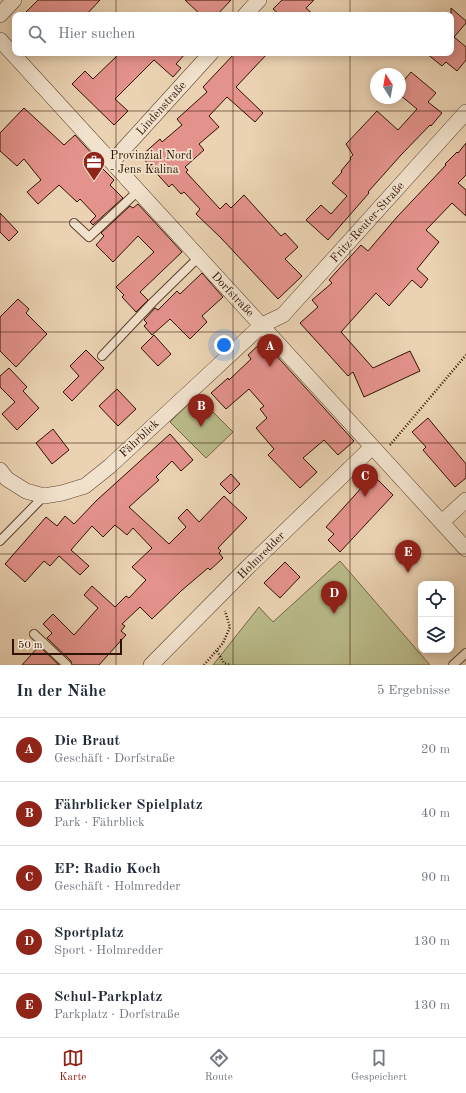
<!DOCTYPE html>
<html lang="de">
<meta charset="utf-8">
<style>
:root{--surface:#fff;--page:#f6f6f7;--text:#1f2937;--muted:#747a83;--line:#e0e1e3;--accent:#8f2418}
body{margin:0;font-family:"Old Standard TT",serif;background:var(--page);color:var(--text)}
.controls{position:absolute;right:12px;bottom:12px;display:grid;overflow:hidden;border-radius:8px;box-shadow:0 2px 10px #0003}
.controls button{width:36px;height:36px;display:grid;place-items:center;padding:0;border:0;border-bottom:1px solid var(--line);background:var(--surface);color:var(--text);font:20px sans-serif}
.compass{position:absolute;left:370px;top:68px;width:36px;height:36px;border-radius:50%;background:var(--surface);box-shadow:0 2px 10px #0003;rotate:349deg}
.scale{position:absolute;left:12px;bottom:10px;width:110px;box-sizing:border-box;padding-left:4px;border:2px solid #301203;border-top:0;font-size:11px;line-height:14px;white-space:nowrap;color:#301203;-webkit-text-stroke:3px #f1e2cd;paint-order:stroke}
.you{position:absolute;left:224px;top:345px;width:14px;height:14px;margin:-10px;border:3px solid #fff;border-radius:50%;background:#1a73e8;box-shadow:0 0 0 6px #1a73e833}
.badge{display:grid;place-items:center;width:26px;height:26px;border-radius:50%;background:var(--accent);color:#fff;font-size:13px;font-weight:700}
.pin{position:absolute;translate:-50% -33px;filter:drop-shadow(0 1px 2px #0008)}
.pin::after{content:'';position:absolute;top:21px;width:14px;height:12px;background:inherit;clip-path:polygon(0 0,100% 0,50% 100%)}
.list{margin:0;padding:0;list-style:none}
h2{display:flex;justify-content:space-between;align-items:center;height:52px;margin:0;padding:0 16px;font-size:17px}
h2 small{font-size:13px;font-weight:400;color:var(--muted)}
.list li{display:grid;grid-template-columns:26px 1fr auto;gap:12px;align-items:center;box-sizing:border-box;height:64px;padding:0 16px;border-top:1px solid var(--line)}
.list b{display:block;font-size:15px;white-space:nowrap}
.list p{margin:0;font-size:13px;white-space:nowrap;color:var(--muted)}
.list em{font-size:13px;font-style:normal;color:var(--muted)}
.icon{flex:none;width:22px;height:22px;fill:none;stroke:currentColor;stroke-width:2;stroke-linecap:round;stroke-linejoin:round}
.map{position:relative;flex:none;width:466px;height:665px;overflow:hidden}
.search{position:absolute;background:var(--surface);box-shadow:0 2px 10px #0003;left:12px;right:12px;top:12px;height:44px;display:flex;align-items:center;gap:10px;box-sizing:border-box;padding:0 14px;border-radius:8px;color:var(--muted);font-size:15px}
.sheet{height:372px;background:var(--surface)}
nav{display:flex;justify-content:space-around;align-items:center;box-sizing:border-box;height:56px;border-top:1px solid var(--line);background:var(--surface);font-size:11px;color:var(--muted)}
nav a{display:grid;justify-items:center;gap:2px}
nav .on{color:var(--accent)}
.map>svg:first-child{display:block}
</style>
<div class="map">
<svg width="466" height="665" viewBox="0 0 466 665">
<rect width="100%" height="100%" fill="#ead2b2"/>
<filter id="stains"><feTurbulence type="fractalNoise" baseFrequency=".005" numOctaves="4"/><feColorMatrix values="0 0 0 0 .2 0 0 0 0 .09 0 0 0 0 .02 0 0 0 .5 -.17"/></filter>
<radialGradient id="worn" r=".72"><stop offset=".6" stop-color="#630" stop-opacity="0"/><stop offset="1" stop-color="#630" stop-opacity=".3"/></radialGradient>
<path fill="#babb8a" stroke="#756646" d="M197,396L233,432L206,458L170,422Z
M340,561L430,665H213L259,607L273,622Z"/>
<path fill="#e4928c" stroke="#301203" d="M38,0H100L86,15H23Z
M185,0H231L217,15H201Z
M282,0H314L306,8L314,15H280L273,9Z
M451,8L466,21V23L454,37L466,47V60L457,71L446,62L442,66L426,53H451Z
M120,53H186L176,64L181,68L173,77L154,60L115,99L128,111L114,125L72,84L85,71L93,79Z
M235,53H268L236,87L263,113L255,122L227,97L209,116L219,127L199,144L204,150L185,167L188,170L186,172L220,209L226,203L231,208L244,195L281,236L285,233L298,247L285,259L302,276L278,299L221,238L196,214L200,209L184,192L181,194L172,184L169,187L141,156L160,139L162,142L182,125L177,119L207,92L203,87Z
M411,72L436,93L428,102L442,113L431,126L430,125L401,155L368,192L369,193L328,240L306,220L321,205L331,214L347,196L332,183L342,172L341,171L351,159L350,158L353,155L346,144L377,111L398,130L417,109L400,95V85Z
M24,108L64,145L75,135L93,155L91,157L114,180L110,185L123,198L93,225L90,222L96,216L80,199L77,202L59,185L38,204L27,192L41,180L24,159L17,166L0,151V133Z
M466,143V175L458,183L466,190V216L452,203L426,230L439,242L417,269L428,279L421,288L412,280L389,306L376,293L341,332L373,368L410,351L420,371L364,397L353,372L348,376L300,323L318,307L312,300L332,283L329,280L337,271L361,245L368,251L397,217L446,165L445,164L457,152L458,153Z
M138,204L182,252L140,292L148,300L136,312L122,297L124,295L116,287L154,252L138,236L113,262L96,245L104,236L101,233L130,206L133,208Z
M0,213L18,232L9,241L0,232Z
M202,273L223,297L202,316L207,322L190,339L170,319L152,335L144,326L147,323L144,320L155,308L158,310L177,291L180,294Z
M18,299L29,309L26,313L47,334L16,367L0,351V317Z
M154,335L171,354L158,366L141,348Z
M263,341L354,441L338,455L324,440L303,458L317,472L300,488L268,455L274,449L256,428L267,418L260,409L264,406L249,389L226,409L211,393L228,378L229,380L251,359L248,355Z
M86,350L104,368L72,401L63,392L79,376L70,366Z
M9,368L27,387L23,391L39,408L17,430L2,414L15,402L0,387V376Z
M117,389L136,409L118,426L99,406Z
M428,418L466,464V478L455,487L423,450L426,447L412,432Z
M53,429L69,450L52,464L36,443Z
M170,434L193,460L181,471L172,461L156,477L159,480L129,507L169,544L186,527L178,518L187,509L199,522L224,496L247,518L218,548L221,551L219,553L223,558L210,570L208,568L181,591L152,619L140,607L122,624L125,626L121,631L126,635L99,665H72L71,661L47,638L52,633L43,624L53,614L74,635L98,608L84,595L92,586L115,607L126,596L129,598L146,580L132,567L152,548L133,528L127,535L115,525L103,537L92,526L71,550L89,566L80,575L59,556L50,566L44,561L25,582L5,564L46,517L57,526L65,516L74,524L97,500Z
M231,474L240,484L230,494L220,484Z
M373,475L393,495L340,552L328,540L334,534L326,527Z
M285,562L300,577L280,598L264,583Z
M39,646L59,665H22Z"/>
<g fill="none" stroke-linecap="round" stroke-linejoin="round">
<g stroke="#5e422f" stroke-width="10">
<path id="lane" d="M74,223L89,237L138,191
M102,356L153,302L199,257
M0,541L44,496
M34,634L67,665
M453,665L466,653"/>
</g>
<g stroke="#5e422f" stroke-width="16">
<path id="street" d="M0,15L14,0
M245,15L259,0
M0,40L466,549
M112,162L211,53
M0,470L7,479L26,491L44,496L62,493L85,486L110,466L262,325L283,315L466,112
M442,522L466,500
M151,665L247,568L372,447"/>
</g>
<path stroke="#301203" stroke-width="2.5" stroke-dasharray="1 2" stroke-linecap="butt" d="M390,445L466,355
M217,651L224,663L230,665
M204,665L223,643L230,627L225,611"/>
<use href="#lane" stroke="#f1e2cd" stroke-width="8"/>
<use href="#street" stroke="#f1e2cd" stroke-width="15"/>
</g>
<path fill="none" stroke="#301203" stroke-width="1" stroke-opacity="0.55" d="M116,0V15M233,0V15M350,0V15M116,53V665M233,53V665M350,53V665M0,111H466M0,222H466M0,332H466M0,443H466M0,554H466"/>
<defs>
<g id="office-pin" transform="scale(1.15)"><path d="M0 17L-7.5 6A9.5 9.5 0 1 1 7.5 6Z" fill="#8f2418" stroke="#f1e2cd"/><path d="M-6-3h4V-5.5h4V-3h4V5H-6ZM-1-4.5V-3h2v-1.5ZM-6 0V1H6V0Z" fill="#fff"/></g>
</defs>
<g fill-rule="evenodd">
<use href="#office-pin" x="94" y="162"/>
</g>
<g text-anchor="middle" stroke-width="3.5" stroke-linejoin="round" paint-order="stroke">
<g font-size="12" fill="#301203" stroke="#f1e2cd">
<text transform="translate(161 108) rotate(-48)" y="4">Lindenstraße</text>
<text transform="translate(367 222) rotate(-48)" y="4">Fritz-Reuter-Straße</text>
<text transform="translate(233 294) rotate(47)" y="4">Dorfstraße</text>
<text transform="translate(139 438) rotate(-43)" y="4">Fährblick</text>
<text transform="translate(261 555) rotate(-45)" y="4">Holmredder</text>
</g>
<g font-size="12" fill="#301203" stroke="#f1e2cd" text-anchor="start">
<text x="110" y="159">Provinzial Nord<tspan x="110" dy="14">- Jens Kalina</tspan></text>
</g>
</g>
<rect width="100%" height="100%" filter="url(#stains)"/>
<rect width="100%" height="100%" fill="url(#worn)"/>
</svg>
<div class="controls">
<button><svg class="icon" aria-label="locate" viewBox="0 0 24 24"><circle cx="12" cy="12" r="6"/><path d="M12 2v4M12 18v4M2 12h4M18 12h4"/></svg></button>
<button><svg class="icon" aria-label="layers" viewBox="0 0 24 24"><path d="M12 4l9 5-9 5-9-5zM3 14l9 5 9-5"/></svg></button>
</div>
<svg class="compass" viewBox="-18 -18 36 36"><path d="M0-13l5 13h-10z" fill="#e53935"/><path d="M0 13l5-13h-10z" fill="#747a83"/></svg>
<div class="scale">50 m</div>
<div class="you"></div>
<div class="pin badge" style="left:270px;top:367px">A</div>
<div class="pin badge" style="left:201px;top:427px">B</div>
<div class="pin badge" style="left:365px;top:497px">C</div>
<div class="pin badge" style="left:334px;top:614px">D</div>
<div class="pin badge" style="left:408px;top:573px">E</div>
<div class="search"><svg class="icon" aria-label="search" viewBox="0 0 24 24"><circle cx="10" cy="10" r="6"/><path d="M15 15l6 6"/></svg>Hier suchen</div>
</div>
<section class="sheet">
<h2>In der Nähe<small>5 Ergebnisse</small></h2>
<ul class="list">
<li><span class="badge">A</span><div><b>Die Braut</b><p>Geschäft · Dorfstraße</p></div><em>20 m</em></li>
<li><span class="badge">B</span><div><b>Fährblicker Spielplatz</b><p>Park · Fährblick</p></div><em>40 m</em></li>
<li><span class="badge">C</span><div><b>EP: Radio Koch</b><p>Geschäft · Holmredder</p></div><em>90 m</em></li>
<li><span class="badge">D</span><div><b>Sportplatz</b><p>Sport · Holmredder</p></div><em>130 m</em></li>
<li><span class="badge">E</span><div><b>Schul-Parkplatz</b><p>Parkplatz · Dorfstraße</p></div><em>130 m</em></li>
</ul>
</section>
<nav>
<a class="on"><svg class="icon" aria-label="map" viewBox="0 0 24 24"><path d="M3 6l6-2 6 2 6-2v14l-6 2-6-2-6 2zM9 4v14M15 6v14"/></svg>Karte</a>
<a><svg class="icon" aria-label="directions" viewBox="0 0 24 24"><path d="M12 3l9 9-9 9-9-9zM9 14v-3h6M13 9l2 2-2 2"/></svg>Route</a>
<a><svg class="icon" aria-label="saved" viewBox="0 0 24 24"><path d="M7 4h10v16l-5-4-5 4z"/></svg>Gespeichert</a>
</nav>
